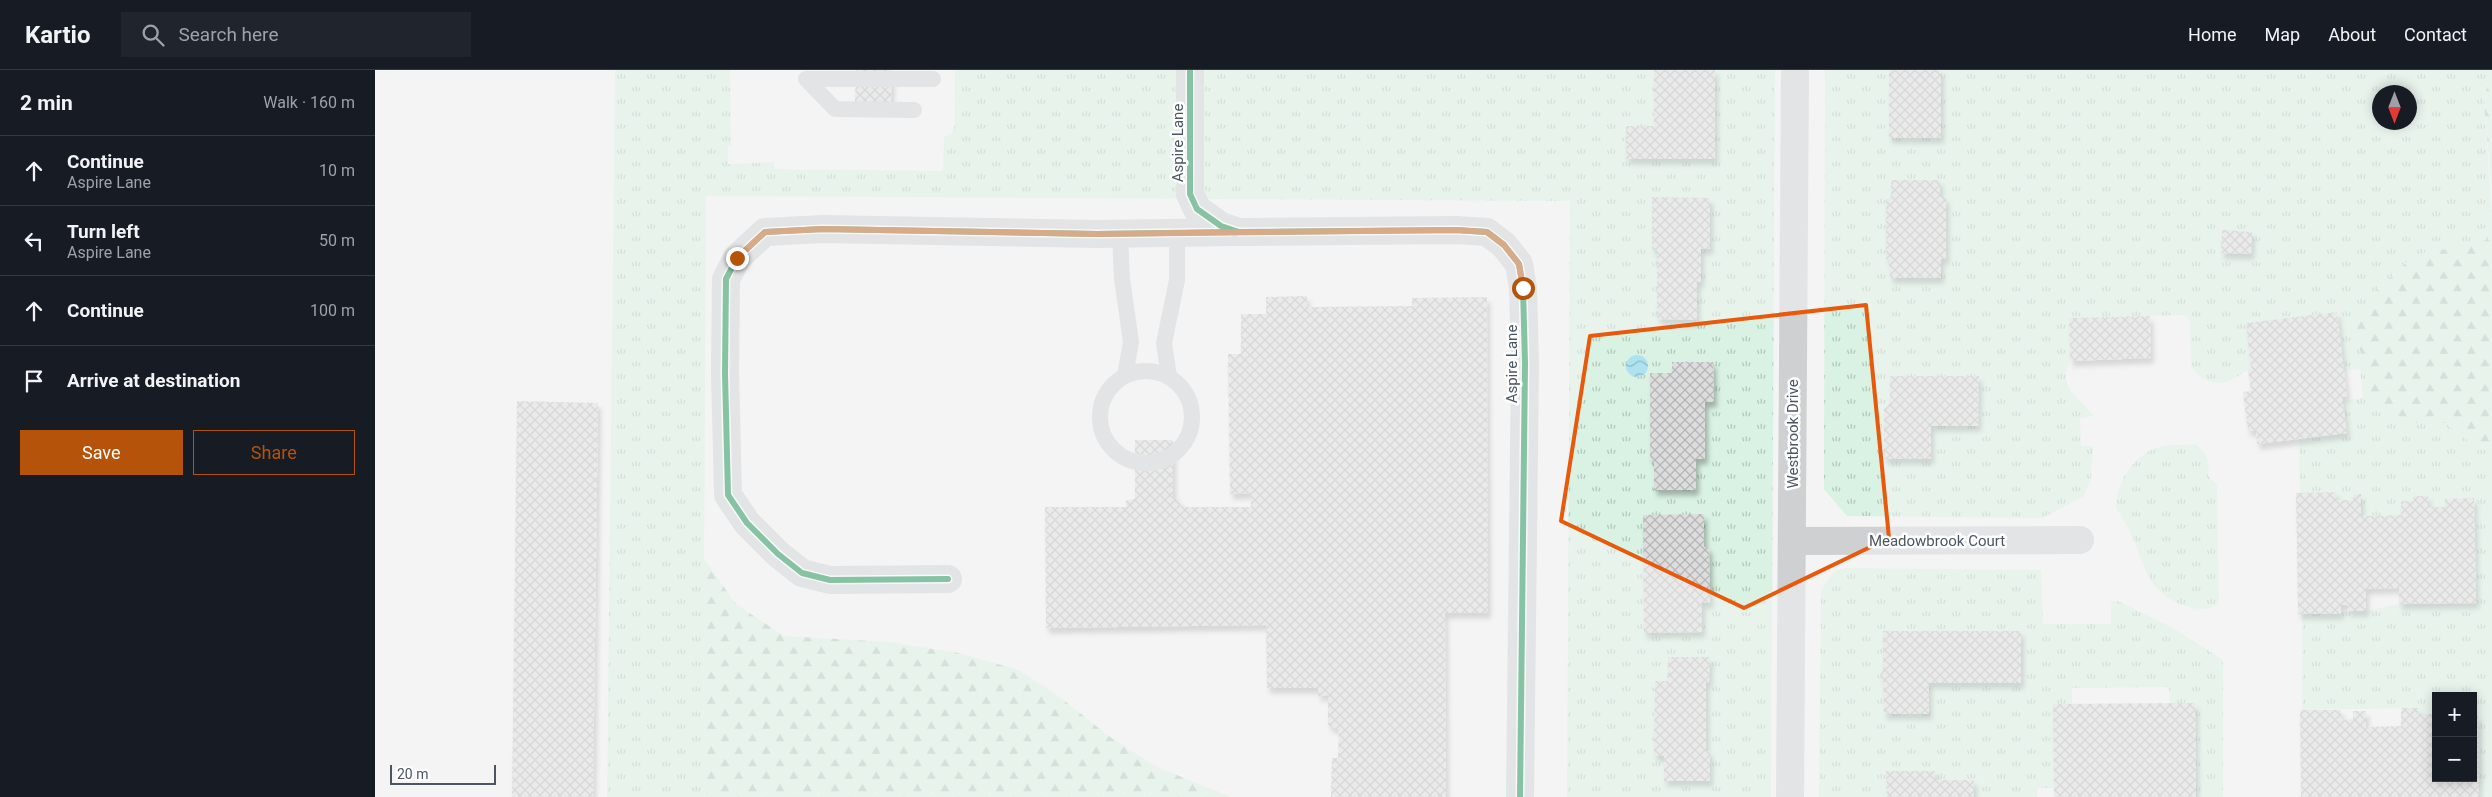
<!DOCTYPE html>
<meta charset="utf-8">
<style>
:root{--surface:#171b24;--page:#20242c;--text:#f1f3f6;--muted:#9ea1a6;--line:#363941;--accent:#b45309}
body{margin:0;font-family:Roboto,sans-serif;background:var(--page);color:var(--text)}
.controls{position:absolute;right:15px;bottom:15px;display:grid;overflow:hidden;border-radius:0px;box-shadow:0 2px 12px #0003}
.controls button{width:45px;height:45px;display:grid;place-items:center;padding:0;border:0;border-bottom:1px solid var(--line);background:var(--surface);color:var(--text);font:25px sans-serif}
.compass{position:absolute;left:1997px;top:15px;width:45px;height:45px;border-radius:50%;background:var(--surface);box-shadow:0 2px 12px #0003;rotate:180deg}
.scale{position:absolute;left:15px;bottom:12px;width:106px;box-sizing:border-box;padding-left:5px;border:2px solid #4a5661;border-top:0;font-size:14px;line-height:18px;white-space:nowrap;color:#4a5661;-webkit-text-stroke:4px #fff;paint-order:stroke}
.stop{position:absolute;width:15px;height:15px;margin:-11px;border:4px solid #b45309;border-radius:50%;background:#fff}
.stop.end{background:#b45309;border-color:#fff;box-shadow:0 1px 5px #0008}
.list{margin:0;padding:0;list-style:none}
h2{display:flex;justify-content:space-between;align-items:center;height:65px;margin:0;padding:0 20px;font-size:21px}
h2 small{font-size:16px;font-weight:400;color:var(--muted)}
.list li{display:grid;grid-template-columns:32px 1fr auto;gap:15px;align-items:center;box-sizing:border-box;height:70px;padding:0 20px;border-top:1px solid var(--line)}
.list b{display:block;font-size:19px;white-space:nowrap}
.list p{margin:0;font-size:16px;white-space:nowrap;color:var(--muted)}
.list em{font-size:16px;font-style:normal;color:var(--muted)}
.actions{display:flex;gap:10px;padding:15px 20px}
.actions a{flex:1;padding:11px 0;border:1px solid var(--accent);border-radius:0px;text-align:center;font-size:18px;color:var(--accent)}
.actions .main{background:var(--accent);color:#fff}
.icon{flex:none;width:28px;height:28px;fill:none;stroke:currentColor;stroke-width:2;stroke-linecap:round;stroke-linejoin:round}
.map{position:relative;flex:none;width:2117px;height:727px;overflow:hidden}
header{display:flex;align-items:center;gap:30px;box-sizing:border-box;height:70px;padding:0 25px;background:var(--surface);border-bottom:1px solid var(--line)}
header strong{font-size:24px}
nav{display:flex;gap:28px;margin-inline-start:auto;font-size:18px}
.search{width:350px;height:45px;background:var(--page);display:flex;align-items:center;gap:12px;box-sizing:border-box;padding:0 18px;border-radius:0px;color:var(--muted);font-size:19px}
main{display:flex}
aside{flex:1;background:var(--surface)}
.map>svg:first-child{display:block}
</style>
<header>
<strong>Kartio</strong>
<div class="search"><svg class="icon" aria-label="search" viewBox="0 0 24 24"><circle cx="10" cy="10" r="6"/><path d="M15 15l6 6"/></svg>Search here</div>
<nav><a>Home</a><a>Map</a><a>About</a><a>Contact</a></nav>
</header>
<main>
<aside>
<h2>2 min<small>Walk · 160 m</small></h2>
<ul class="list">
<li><svg class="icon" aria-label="ahead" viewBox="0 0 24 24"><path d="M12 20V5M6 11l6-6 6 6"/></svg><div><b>Continue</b><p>Aspire Lane</p></div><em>10 m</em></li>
<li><svg class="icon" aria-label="left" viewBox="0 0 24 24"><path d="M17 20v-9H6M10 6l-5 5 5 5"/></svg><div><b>Turn left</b><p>Aspire Lane</p></div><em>50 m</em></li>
<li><svg class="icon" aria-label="ahead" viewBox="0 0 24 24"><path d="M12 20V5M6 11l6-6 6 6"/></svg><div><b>Continue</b></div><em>100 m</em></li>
<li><svg class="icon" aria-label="arrive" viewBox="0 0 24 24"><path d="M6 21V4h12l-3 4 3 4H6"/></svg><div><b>Arrive at destination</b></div></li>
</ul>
<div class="actions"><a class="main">Save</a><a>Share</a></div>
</aside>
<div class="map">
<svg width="2117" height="727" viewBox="0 0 2117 727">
<defs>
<pattern id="grass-tufts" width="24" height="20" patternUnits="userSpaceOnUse" patternTransform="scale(1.25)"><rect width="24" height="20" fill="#d9f2e3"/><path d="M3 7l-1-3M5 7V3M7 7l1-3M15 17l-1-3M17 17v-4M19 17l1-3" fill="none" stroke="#b2c7bb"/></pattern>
<pattern id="forest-firs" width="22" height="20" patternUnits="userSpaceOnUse" patternTransform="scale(1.25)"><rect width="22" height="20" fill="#d9f2e3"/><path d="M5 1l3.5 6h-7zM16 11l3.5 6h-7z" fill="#b2c7bb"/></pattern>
<pattern id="water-waves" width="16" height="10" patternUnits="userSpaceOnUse" patternTransform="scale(1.25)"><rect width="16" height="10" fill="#aee2f0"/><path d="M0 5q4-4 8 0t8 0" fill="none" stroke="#90bac6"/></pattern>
<pattern id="building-cross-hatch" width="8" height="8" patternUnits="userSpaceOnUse" patternTransform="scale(1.25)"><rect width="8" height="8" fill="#ddddde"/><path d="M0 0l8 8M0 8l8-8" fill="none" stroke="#b5b6b7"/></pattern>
<filter id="shadow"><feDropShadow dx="3" dy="5.5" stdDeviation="2.5" flood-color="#0004"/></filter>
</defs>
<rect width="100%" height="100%" fill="#f4f4f4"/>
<path fill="url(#grass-tufts)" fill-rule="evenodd" d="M240,0H355L356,75H353V94L399,92V99L568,101L569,67L576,64L580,55V0H1400L1396,727H1192L1195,131L331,126L328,727H232Z
M1450,0H2115L2109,34L2117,142L2111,170L2087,180L2062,179L2039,186L2008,214L1972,253L1991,293L1997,328L2016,353H2070L2106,380L2117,379V727H2104L2103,645H2098V626H2061V658H2057L2043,644L2042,638L1927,640V544L1991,541L2024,534L2101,532L2099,428L2070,429V437H2053L2038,427L2039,431L2026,432V445L1986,446V424L1978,425V430H1961V422L1925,423L1924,369L1971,363L1968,331L1988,328L1985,299L1969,301L1962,242L1871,253L1876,299C1869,301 1865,306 1858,309C1843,318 1824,311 1816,296L1815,253L1813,247L1807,245L1694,248L1695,291L1691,300V310L1695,320L1719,346L1705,348L1706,376H1718L1716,409L1708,427L1667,448L1472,446L1449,419ZM2004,22H2034V52H2004Z
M1821,374C1832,384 1835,391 1833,406L1842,415L1844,533C1832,541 1825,540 1811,536C1760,520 1770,473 1741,439C1741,411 1760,381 1789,376C1799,374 1811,375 1821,374Z
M1470,498L1666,500L1668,554H1736V531H1743L1798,558L1848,590V727H1821L1820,633H1795L1794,617L1697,618V634H1678L1679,718H1662V727H1444L1446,520L1459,501Z"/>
<path fill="url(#forest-firs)" d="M2115,0H2117V124L2109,34Z
M2117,142V379L2106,380L2070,353H2016L1997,328L1991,293L1972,253L2008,214L2039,186L2062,179L2087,180L2111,170Z
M329,489L361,534L409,566L514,572L583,583L644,600L685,627L735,667L782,697L856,727H328Z"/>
<path fill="url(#water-waves)" d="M1251 296a11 11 0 1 1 22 0a11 11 0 1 1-22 0Z"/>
<path fill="url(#building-cross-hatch)" filter="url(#shadow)" d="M481,0H517L516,33L480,32Z
M1279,0H1340V89H1251V56H1279Z
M1514,0H1566V68H1514Z
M1516,110H1565V127H1571V189H1566V208H1515L1514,189H1511V129H1516Z
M1277,127L1335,128V179H1326V212H1322V250L1282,249V180H1277Z
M1847,160L1877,162L1876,184L1846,183Z
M932,226V237L1037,236V228L1112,227L1113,543H1070L1071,727H956L957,688H963L964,660L953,655V625L943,626V618H892L891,555L671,558L670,437H751V430L760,429V370H798V429H805V437H876V423L855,424L853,284H866V244H891V227Z
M1962,242L1972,327H1967L1972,363L1882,374L1881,360L1873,361L1868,322L1876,321L1873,299H1876L1871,253Z
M1775,246L1776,288L1695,291L1694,248Z
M1297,292H1338L1339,332H1330V389H1321V420H1279V390L1275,389V303H1297Z
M1515,306H1604L1603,356H1556V389H1509V339L1515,333Z
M142,331L223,333L218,727H137Z
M1961,422V430H1978V425L1986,424V446L2026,445V431H2039L2038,426H2053V437H2070V429L2099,428L2101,533L2024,534V518L1991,519V541H1972V535H1966V544H1923L1921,423Z
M1329,444V477H1334L1335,533H1327V562L1269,563L1268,445Z
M1508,561H1646V613H1554V644H1509L1508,612L1505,606L1508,598Z
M1293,587H1335L1334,613H1331V681H1335V711H1289V686H1279L1280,611H1293Z
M1820,633L1821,727H1679L1678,634Z
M2026,638H2043V644H2057V658H2061V708H2098V645H2103L2104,727H1926L1925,640H1966L1967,650L1978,649V641H1991V657L2026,656Z
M1511,701H1560V710H1599V727H1512Z"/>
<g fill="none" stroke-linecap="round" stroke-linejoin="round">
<path stroke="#ced0d2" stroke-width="16" d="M431,9H558
M431,9L460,39L539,40
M745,164L747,209L756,272L750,306
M725 347a46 46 0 1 1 92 0a46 46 0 1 1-92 0Z
M794,307L789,273L802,210V163"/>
<path stroke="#ced0d2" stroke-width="28" d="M815,0V124L822,139L846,156L864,162L1081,160L1112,162L1129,175L1144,194L1148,218L1150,293L1145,727
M1418,471L1705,470
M573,509L455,510L427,503L403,484L372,453L353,425L350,303L351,209L362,188L390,162L448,159L722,164L860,162
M1415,727L1420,0"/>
<g stroke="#fff" stroke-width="9">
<path id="cycleway" d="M815,0V124L822,139L846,156L864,162L1081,160L1112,162L1129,175L1144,194L1148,218L1150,293L1145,727
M573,509L455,510L427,503L403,484L372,453L353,425L350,303L351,209L362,188L390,162L448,159L722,164L856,162"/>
</g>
<use href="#cycleway" stroke="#00873e" stroke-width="6"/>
</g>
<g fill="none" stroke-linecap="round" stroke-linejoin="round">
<path stroke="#b45309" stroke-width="6" d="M362,188L390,162L448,159L722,164L1081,160L1112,162L1129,175L1144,194L1148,218"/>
</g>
<path d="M0 0H2117V727H0ZM1491,235L1514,468L1369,538L1186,451L1215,266Z" fill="#f4f4f4" fill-opacity=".55" fill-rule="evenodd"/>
<path fill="none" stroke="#e8590c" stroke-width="4" stroke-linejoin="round" d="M1491,235L1514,468L1369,538L1186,451L1215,266Z"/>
<g text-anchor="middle" stroke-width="5" stroke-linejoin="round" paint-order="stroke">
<g font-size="15" fill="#4a5661" stroke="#fff">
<text transform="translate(803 73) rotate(-90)" y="5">Aspire Lane</text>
<text transform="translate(1137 294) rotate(-90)" y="5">Aspire Lane</text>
<text transform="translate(1418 364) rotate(-90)" y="5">Westbrook Drive</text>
<text x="1562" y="476">Meadowbrook Court</text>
</g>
</g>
</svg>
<div class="controls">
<button>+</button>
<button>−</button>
</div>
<svg class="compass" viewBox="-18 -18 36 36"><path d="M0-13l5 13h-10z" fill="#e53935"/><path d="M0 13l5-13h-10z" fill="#9ea1a6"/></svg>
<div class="scale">20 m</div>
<div class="stop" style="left:1148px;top:218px"></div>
<div class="stop end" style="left:362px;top:188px"></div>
</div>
</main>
